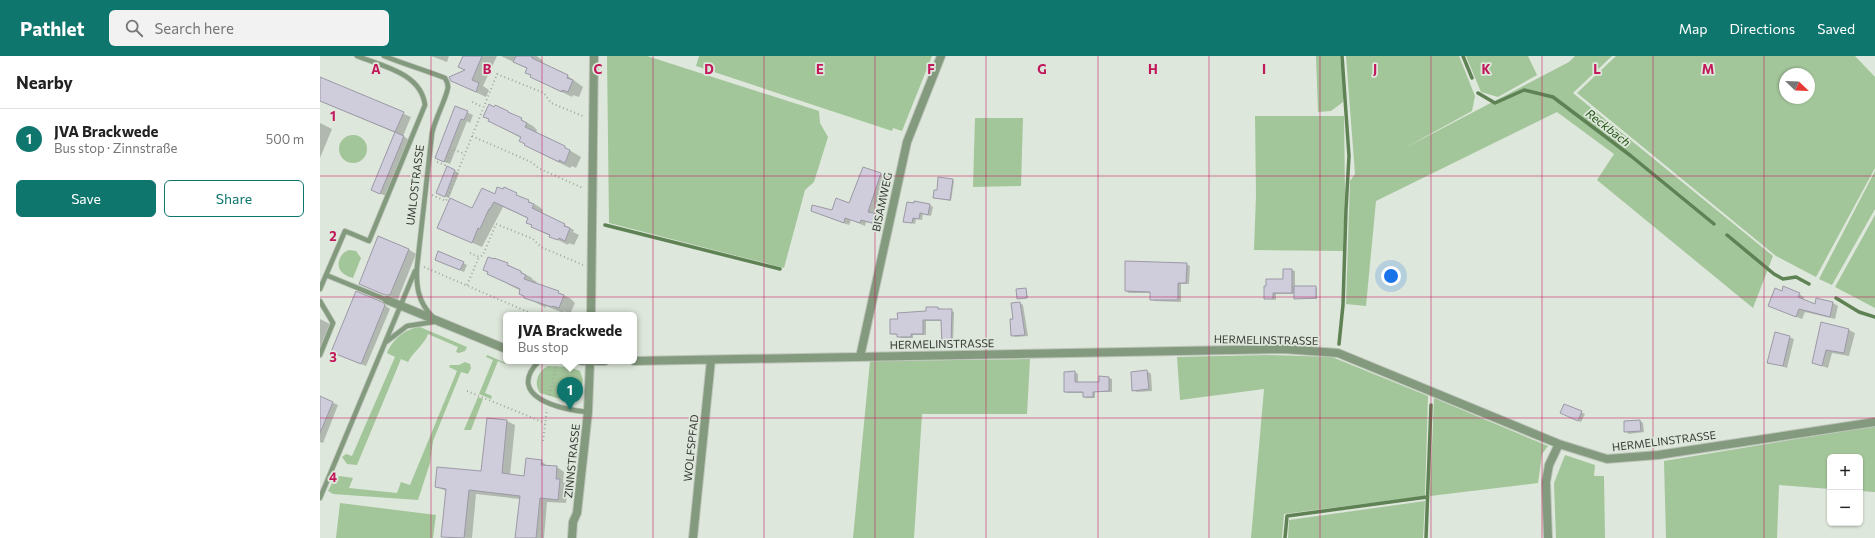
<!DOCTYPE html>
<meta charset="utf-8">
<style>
:root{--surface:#fff;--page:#f2f2f2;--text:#222;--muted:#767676;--line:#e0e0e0;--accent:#0f766e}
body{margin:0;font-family:Commissioner,sans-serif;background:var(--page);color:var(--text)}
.controls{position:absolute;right:12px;bottom:12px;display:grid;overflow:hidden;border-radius:6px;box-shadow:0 1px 3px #0004}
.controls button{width:36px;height:36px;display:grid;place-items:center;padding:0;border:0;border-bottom:1px solid var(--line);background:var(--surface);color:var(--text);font:20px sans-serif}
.compass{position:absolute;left:1459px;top:12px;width:36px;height:36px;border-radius:50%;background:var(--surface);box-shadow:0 1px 3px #0004;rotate:113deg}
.you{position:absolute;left:1071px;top:220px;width:14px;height:14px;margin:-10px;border:3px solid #fff;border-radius:50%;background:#1a73e8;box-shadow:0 0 0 6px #1a73e833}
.badge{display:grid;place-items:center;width:26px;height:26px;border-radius:50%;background:var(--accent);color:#fff;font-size:13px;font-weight:700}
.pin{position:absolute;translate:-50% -33px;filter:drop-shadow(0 1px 2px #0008)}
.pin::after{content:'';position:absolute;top:21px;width:14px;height:12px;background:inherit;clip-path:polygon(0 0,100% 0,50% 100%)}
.popup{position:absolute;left:183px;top:256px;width:134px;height:52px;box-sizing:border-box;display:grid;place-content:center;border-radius:6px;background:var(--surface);filter:drop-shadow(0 1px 3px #0005);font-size:13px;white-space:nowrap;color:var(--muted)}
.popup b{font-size:15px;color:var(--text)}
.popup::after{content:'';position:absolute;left:50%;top:100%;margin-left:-8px;border:8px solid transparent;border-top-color:var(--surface)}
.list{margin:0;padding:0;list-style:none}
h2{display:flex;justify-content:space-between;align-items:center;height:52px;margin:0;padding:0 16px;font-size:17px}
h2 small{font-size:13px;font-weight:400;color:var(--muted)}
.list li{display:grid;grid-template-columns:26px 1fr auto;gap:12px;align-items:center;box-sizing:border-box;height:60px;padding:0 16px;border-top:1px solid var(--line)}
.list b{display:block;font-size:15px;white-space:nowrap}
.list p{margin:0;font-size:13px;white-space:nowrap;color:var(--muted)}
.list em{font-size:13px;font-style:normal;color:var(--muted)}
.actions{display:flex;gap:8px;padding:12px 16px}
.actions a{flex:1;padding:9px 0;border:1px solid var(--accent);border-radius:6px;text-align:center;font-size:14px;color:var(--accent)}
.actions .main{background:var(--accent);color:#fff}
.icon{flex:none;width:22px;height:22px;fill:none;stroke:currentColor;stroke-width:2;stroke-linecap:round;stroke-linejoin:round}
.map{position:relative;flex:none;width:1555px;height:482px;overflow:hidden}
header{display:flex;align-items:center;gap:24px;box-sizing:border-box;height:56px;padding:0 20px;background:var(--accent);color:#fff}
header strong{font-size:19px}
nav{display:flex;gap:22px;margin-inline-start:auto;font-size:14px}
.search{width:280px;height:36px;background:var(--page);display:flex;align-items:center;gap:10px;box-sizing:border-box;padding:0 14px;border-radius:6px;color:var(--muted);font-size:15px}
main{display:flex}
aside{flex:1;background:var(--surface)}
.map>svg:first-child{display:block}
</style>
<header>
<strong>Pathlet</strong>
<div class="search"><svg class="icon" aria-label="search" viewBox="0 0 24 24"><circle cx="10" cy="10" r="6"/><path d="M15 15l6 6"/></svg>Search here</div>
<nav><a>Map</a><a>Directions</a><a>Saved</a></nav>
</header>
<main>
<aside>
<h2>Nearby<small></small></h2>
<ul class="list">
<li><span class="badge">1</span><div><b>JVA Brackwede</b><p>Bus stop · Zinnstraße</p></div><em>500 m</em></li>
</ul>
<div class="actions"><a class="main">Save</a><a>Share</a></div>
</aside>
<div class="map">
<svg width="1555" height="482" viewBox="0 0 1555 482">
<rect width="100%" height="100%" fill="#dee7db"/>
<path fill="#a3c59a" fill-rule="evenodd" d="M287,0H327L499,55L500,67L508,81L494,126L485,134L464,212L289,167Z
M379,0H612L582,75L573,72L572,75L376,10Z
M996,0H1020L1024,36L1023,46L1011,55L998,56Z
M1026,0H1139L1155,40L1152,55L1081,94L1249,6L1255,0H1292L1253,37L1453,200L1433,252L1277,124L1294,98L1237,56L1056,145L1046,250L1026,248L1030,125L1035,118Z
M1146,0H1208L1217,19L1178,41L1161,36Z
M1296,0H1535L1555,21V112L1496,221L1456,200L1257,37ZM1465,18H1489V42H1465Z
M935,60H1024L1025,137L1023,195L934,194L936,139Z
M655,62H703L701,130L653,131Z
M19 93a14 14 0 1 1 28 0a14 14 0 1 1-28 0Z
M1555,115V153L1512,229L1499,223Z
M1555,159V252L1515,231Z
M29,194L36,195L41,202L33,222C30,221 26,220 24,218C14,212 19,197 29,194Z
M100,271L147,291L145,295L139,297L136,296L138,291L108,278C104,289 94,295 88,306L81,303L37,409L27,408L22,401L26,398L32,400L75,301L67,297C72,284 86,272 100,271Z
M167,299L186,307L185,308L178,305L165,337L172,340L171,343L159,338L173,304L166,301Z
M947,299L1012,301L1108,340L1105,440L964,458L962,482H931L944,333L860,344L857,301Z
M710,303L707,358H602L594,482H533L550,305Z
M145,306L150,308L151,312L148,318L141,316L113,385L110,407L98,444L13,438L8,435L14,423L20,420L33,422L29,432L77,437L81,426L90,429L137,315L129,311L130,309H139Z
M228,310L249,311L260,315L263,324L260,340L250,346L220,337C213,327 218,315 228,310Z
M158,341L163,343L151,374H144Z
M1114,342L1228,390L1222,398L1218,427L1110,440Z
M1555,370V436L1540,435V401H1510V433L1459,429L1457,482H1346L1344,405Z
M1245,399L1275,409L1274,420H1284L1285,482H1236L1234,427Z
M1105,445L1103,482H968L969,464Z
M20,447L116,459L113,482H16Z"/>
<path fill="#0003" d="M111,0H129L127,6Z
M144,0H177L163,30L169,34L166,41L132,25L146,15L140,11Z
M181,0H217L223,5L222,8L248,20L263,31L259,41L253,39L252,41L222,26L208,13Z
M0,22L91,61L83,80L91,85L68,141L52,134L76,77L0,45Z
M135,51L153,59L150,67L147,65L130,108L122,105Z
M188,56L213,70L217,74L216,77L229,82L261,101L256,112L252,110L250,112L216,95L205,89L201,82L169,65Z
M0,67L12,73L0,102Z
M127,111L139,117L129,142L121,139Z
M561,118L566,121L553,158L563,162L562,170L546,166L545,170L531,164L529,169L497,157L513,155L529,148Z
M632,124L634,125L631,145L614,142L618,135Z
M185,133L218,150L223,154L222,157L254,174L253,176L259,179L254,189L249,187L248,189L222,176L207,166L209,163L183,151L162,191L119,172Z
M610,149L613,151L611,160L603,158L602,164L596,163L595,168L584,165Z
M88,193L96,198L78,243H74L40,228Z
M120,206L143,207L147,209L144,216Z
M187,208L212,222V223L217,226L216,229L226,231L250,242L255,247L250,258L244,255L243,257L226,250V252L211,244L201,235L180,224Z
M866,208L870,210L869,228H861V246L834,245L831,243V237H809L806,235Z
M972,214L975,215V231H996L997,232V243H977L975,238H956V244L945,242L964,224Z
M706,233L708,242H698Z
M1462,236L1479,238L1484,241L1483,244L1495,249L1497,243L1513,247L1518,250L1515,263L1485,256L1482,263L1454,252Z
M62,247L70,253L46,310L17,298Z
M700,247L703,249L708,280L695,281L692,279L694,264Z
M607,252H618L634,256L633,290L623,288L622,265H606V279H593V282H581L578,279L571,278L579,264L607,255Z
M0,263L10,268L0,292Z
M1502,267L1529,274L1535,277L1529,300L1512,297L1508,312L1493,307Z
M1456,277L1474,283L1467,312L1449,306Z
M827,315L831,318L832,335L817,336L813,334Z
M755,316L758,318V327H780L789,322L792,323V336H775V342H766L764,341V337H747L745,335V317Z
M0,341L18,349L3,387L0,386Z
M1261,356L1265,358L1261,366L1245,359Z
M168,363L187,365L195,369L190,419L205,421L221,405L229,411H237L244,416L243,426L248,429L246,447L227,446L224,482H196L200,443L156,438L152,482L122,481L127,435L116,431L162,416Z
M1320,365L1323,367L1324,376L1309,378L1305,375Z"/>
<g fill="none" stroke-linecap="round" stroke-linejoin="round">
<path stroke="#5e8254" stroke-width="3.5" d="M1143,0L1152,22
M1158,37L1175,47L1204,34L1233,41L1311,100L1394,168
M285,169L460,213
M1407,179L1454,218L1463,223L1476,221L1489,228
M1516,242L1539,256L1555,261
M1019,288L1023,249L1026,153L1029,100L1022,0
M965,482L967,460L1107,441
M1106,482L1111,349"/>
</g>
<path fill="#cfcddb" stroke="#9c99a7" d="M143,0H162L152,24L159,27L156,36L131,25L129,21L145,14L138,11Z
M196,0H212V2L248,19L247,22L253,24L248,36L242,34V36L210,21L211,19L205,17L207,12L193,6Z
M0,21L84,56L75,76L0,45Z
M169,48L174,51L175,49L188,55V56L202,62L201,64L207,67L205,71L245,90V92L250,94L245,107L239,104V106L204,89L205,88L199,85L201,81L168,65L169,63L163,61Z
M135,50L148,55L144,64L141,63L124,106L115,102Z
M75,76L84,80L60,138L51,134Z
M127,110L135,114L125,141L116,137Z
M543,111L561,117L548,156L558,158L556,168L541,164L540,167L525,162L524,167L491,155L492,149L512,154L516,142L529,147Z
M618,121L633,123L630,144L613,142L614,134H617Z
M177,131L183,133L184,131L197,137L196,139L209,144L208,146L214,148L212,152L245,168L244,170L250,172L245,185L239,182L238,184L229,181L230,179L211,171L212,169L206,167L208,162L174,146L170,153H169L160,173L158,172L152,187L117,172L130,142L152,152L162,132L175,138Z
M594,145L610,148L608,159L600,157L599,163L593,162L592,167L583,166L587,146L594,147Z
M58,180L89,193L70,239H65L39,228Z
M118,195L144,206L140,214L115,204Z
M168,201L174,203V202L188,207L187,209L201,215V217L206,219L204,223L239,235L238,237L244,239L239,252L233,250L232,251L204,242V240L199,238L200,233L167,218L168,216L163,214Z
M805,205L867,207L866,227H858V244H830V236L805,235Z
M963,213H972V237H953V243H944V230H946V223H963Z
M974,230H996V242L974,243Z
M1463,230L1480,237L1478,241L1495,248L1496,242L1513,246L1510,261L1479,253L1476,261L1448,250L1455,232L1462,235Z
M706,232L707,242L697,243L696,233Z
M36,235L62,246L65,249L41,308L11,296Z
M700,246L705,279L691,280L690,263H693L691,247Z
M606,251H618V253H632L631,289H622L621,264H603V278H591V281H577V278H570V263H578L577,257L606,255Z
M1501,266L1529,273L1524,297L1506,294L1502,310L1492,307Z
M1455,276L1470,280L1463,310L1447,307Z
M827,314L829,333L812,335L811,316Z
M755,315V326H779V320L789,321V335L773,336V341H763V336H744V316Z
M0,340L13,346L0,377Z
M1244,348L1262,355L1258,365L1240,357Z
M167,362L187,364L182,417L204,420L206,402L222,404L221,409L237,410L236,423H240L238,444L220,442L216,482H195L200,440L149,434L144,482L121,481L126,433L115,431L117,411L161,415Z
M1320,364L1321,375L1304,376V365Z"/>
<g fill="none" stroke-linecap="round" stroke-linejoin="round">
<g stroke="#bdc5ba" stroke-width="6">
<path id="service" d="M64,0C84,8 104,14 125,22C127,25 128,27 128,31C127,41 115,63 112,77L97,211C96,230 98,246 112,260
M6,219L67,244
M0,233L25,175L49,185L105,49C101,17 62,10 37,0
M0,245L13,267L0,299
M66,286L87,270L113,266
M219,305C184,341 242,354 268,356
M0,442L95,215"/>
</g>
<g stroke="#bdc5ba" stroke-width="10">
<path id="minor" d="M67,244L186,293
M271,259L274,0
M540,301L587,86L621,0
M262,305H285
M314,305L963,293L1018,297L1239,388L1287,403L1338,399L1555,366
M252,482L253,466L257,457L268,356L270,305
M373,482L391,304
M1228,482L1226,426L1229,409L1239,388"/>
</g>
<path stroke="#a1a89e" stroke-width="2" stroke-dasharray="1 3" stroke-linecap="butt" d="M152,46L163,51
M152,80L211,106L220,113L263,132
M117,106L125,109L132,93L145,98
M112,139L126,145L177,18L224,37L231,47L265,61
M150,197L159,201L163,199L176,168L213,183L221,191L263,209
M104,211L215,259
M147,229L159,201
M147,335L225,367
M230,339L237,305
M223,385L227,353"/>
<use href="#service" stroke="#849a7e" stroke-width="4.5"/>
<use href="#minor" stroke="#849a7e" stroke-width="8"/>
</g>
<path fill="none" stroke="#c2185b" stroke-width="1" stroke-opacity="0.55" d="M111,0V482M222,0V482M333,0V482M444,0V482M555,0V482M666,0V482M778,0V482M889,0V482M1000,0V482M1111,0V482M1222,0V482M1333,0V482M1444,0V482M0,120H1555M0,241H1555M0,362H1555"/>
<g text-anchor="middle" stroke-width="3.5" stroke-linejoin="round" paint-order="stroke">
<g font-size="11" fill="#373b36" stroke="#dee7db">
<text transform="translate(95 129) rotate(-83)" y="4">UMLOSTRASSE</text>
<text transform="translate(562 146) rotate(-78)" y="4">BISAMWEG</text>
<text transform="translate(946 284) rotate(1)" y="4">HERMELINSTRASSE</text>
<text transform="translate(622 288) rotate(-1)" y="4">HERMELINSTRASSE</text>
<text transform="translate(1344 385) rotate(-7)" y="4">HERMELINSTRASSE</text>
<text transform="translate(371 392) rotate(-84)" y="4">WOLFSPFAD</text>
<text transform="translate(252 405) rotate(-84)" y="4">ZINNSTRASSE</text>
</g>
<g font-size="12" font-style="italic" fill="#235514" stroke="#dee7db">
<text transform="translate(1288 72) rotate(38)" y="4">Reckbach</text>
</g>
</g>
<g font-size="13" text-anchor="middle" font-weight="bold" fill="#c2185b" stroke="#dee7db" stroke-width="3.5" stroke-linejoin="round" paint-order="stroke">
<text x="56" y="18">A</text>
<text x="167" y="18">B</text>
<text x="278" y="18">C</text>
<text x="389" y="18">D</text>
<text x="500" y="18">E</text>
<text x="611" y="18">F</text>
<text x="722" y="18">G</text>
<text x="833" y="18">H</text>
<text x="944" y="18">I</text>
<text x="1055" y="18">J</text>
<text x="1166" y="18">K</text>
<text x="1277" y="18">L</text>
<text x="1388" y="18">M</text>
<text x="13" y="65">1</text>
<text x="13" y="185">2</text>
<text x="13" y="306">3</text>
<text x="13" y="426">4</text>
</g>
</svg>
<div class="controls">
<button>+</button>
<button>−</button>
</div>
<svg class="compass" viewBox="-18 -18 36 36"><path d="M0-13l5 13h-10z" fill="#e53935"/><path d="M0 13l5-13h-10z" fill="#767676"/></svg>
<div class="you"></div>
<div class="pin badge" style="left:250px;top:354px">1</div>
<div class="popup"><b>JVA Brackwede</b>Bus stop</div>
</div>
</main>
